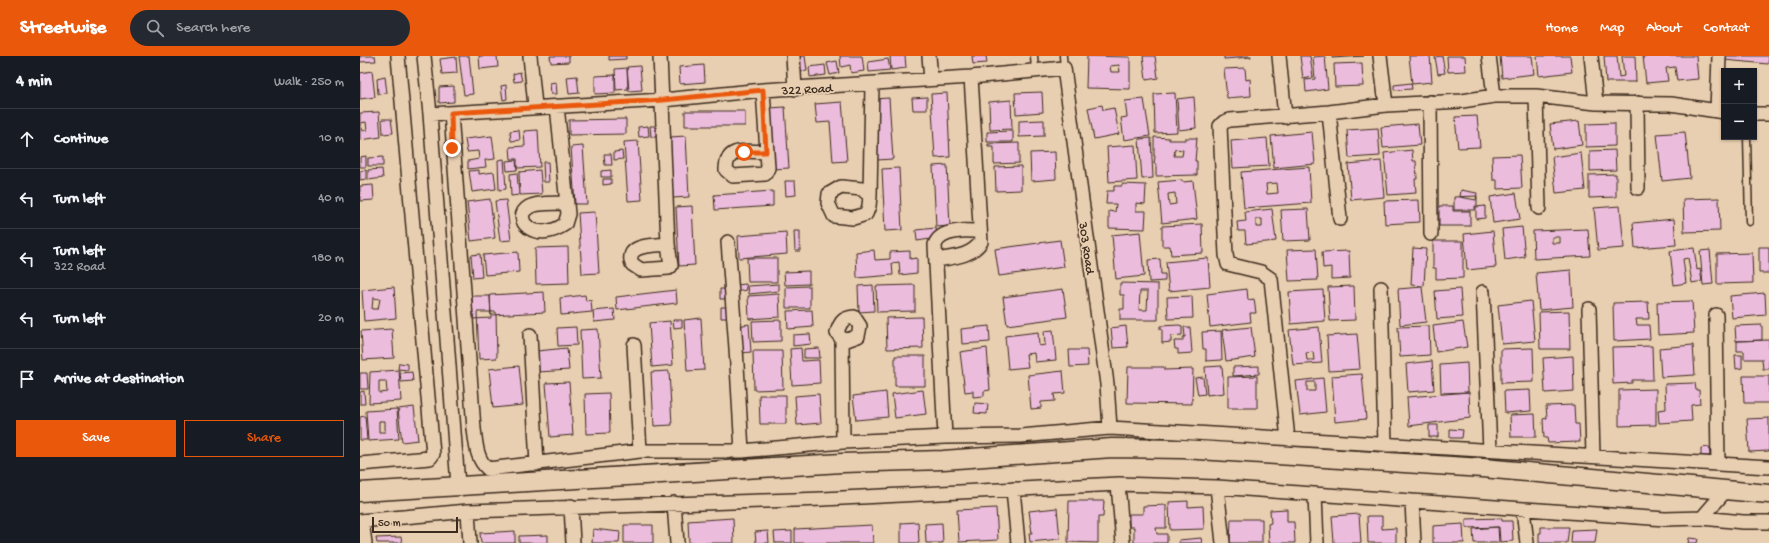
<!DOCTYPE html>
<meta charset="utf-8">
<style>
:root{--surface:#171b24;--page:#242831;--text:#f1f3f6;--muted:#9ea1a6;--line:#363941;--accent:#ea580c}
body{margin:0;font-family:"Gochi Hand",sans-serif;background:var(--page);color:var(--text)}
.controls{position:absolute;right:12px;top:12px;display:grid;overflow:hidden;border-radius:0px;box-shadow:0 1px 3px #0004}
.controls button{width:36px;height:36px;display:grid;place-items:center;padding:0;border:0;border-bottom:1px solid var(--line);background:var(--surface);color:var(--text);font:20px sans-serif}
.scale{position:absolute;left:12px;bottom:10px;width:86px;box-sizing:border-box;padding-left:4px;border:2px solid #3b2a1e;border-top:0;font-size:11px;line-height:14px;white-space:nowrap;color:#3b2a1e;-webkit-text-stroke:3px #e9cfb1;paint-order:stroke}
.stop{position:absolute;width:12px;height:12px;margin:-9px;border:3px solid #ea580c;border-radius:50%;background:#fff}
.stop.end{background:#ea580c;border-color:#fff;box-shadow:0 1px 4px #0008}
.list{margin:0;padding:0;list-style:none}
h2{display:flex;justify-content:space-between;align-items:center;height:52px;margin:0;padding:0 16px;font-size:17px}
h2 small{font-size:13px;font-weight:400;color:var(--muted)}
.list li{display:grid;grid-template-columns:26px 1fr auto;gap:12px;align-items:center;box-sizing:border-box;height:60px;padding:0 16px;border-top:1px solid var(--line)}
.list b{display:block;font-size:15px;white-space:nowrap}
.list p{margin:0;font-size:13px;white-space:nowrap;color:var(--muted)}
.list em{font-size:13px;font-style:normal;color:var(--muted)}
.actions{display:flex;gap:8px;padding:12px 16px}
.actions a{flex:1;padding:9px 0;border:1px solid var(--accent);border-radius:0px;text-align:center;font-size:14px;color:var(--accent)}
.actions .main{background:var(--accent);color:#fff}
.icon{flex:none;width:22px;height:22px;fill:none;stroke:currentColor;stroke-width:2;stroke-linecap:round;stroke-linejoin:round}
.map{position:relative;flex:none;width:1409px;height:487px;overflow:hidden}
header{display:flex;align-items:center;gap:24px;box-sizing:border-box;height:56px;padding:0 20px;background:var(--accent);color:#fff}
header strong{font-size:19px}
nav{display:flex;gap:22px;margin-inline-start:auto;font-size:14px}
.search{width:280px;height:36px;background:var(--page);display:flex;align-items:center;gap:10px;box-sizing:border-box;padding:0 14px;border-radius:22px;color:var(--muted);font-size:15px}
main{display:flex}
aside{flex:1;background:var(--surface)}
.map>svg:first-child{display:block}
</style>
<header>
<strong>Streetwise</strong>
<div class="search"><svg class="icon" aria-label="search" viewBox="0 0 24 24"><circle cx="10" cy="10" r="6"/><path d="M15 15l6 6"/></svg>Search here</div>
<nav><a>Home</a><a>Map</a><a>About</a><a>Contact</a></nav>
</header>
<main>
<aside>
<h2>4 min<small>Walk · 250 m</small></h2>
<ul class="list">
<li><svg class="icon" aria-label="ahead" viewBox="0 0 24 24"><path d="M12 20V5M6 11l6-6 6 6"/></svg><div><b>Continue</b></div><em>10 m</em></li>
<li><svg class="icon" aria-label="left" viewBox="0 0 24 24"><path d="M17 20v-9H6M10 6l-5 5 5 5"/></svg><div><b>Turn left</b></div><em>40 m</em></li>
<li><svg class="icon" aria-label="left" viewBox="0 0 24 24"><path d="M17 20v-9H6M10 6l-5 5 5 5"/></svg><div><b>Turn left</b><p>322 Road</p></div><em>180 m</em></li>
<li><svg class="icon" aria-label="left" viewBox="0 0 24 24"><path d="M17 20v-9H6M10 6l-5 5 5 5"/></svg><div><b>Turn left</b></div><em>20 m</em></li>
<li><svg class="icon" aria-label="arrive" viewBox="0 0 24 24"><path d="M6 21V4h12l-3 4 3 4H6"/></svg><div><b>Arrive at destination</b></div></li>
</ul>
<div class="actions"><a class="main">Save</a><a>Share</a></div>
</aside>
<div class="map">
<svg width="1409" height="487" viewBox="0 0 1409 487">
<rect width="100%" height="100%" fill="#e9cfb1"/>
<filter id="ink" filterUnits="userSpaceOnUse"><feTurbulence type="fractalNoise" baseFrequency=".025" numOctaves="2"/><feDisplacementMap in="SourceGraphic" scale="8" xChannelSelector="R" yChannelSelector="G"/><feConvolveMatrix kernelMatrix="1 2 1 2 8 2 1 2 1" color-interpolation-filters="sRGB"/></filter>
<g filter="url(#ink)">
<path fill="#ecbcdd" stroke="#3b2a1e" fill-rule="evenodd" d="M0,0H15L16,5L0,6Z
M99,0H109L113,38L104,39Z
M119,0H137L138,11L120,13Z
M190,0H209V6L191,7Z
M249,0H266V3L249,4Z
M437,0H445L447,15L439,16Z
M480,0H502L504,15L491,17L490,9L481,11Z
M530,0H545L546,12L531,14Z
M612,0H626L627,7L613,8Z
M727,0L770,1V33L726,32ZM759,9L760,16H751L750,10Z
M783,0H795L798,22L786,24Z
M864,0H891V1L864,3Z
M940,0H950L953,21L943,23Z
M965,0L968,33L946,36L945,24L955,23L953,1Z
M972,0H1004L972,2Z
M1049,0H1070L1072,26L1052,28Z
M1082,0L1085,17L1078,18L1075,1Z
M1087,0H1105L1106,15L1088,16Z
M1140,0H1172L1174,18L1142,22Z
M1177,0H1210L1212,16L1179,20Z
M1244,0H1257L1259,21L1264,20L1262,0H1275L1276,26H1246Z
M1283,0H1336L1338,23L1317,25L1315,11L1306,12L1308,25L1286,27Z
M1365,0H1409L1408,8L1364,4Z
M96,1L97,17L82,18L80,3Z
M528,3L530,14L509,16L508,6Z
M477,5L479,17L470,19L467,7Z
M1002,7L1003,30L975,31L974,8Z
M344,9L345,26L320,28L319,11Z
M465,9L466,19L450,21L449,11Z
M280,10L282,34L269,35L267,11Z
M267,12L268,33L256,34L255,13Z
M885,12L886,24L890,23L891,40L867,42L864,13Z
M12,15L15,41L0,43V17Z
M160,16L162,25L154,26L153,18Z
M255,19V37L235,38V20Z
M217,20L219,37L209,38L207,21Z
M25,21L27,37L18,38L17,23Z
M196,26L197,38H191L190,27Z
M1051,27L1052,33L1034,34V29Z
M146,29L147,43L143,44L141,30Z
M94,30V46L79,47V31Z
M682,36L683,56L656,58L655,37Z
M587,37L590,101L575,102L571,38Z
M815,37L817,76L795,77L794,38Z
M567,41V54H553L552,42Z
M834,41L836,72L819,74L817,43Z
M529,42L533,103L517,104L513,43Z
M784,43L790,80L764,84L761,62L767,61L765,45Z
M651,44L652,73L630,74L629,46Z
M482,46L487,105L473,106L470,66L457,67L455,48Z
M742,49L743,54L754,52L759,78L734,83L728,52Z
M425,51L429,112L414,113L410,52Z
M325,55H385V70H325Z
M19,56L21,81L0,84V57ZM6,66L7,74L2,75L1,67Z
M1117,60L1120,91L1098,92L1095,61Z
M22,63H31L33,77L23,78Z
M266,63V78L209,79V64Z
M684,64V80L659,81V65Z
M1219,65L1222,89L1193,93L1190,68Z
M1255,67V90L1226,91V68Z
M1058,68L1060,89L1023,92L1021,71Z
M288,70L289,80L279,81L278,71Z
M290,70H296L297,81H291Z
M1018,72L1020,100L989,102L987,74Z
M159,74L160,84L151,85L150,75Z
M178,74L180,111L157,112V103H151L150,91L165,90L164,75Z
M653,75V86H627V76Z
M952,76L955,108L914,112L911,80Z
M1325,76L1330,122L1302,125L1297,78Z
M132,80L135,103L125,104L126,111L108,113V105L119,103L118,95L107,96L105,83Z
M326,80L329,141L313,142L310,81Z
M794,81L809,82V84H825V82H837L835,105H837V119L796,120V108H794L795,100H794ZM815,93L823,94L822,100H814Z
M791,82L793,122L782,123L779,83Z
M907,82L909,110L873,112L871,85Z
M278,85L282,144L268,145L264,86Z
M659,87V107L634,108V91H628V88Z
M775,89L777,124L749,126L747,91Z
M223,90L227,148H215L211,91Z
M1052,94L1053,105H1056L1057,123H1055L1056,137L1028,139L1024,97Z
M1255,94L1256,114L1230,115V95Z
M262,95L263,103L254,104V96Z
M695,96L696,123L671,125L670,97Z
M1221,97L1225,134L1196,137L1192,101Z
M244,98H251L252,109H245Z
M1160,99L1162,132L1137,133V124H1133L1132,100Z
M6,100V111H0V101Z
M23,101V110H8V102Z
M144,103L146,133L139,134L138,104Z
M156,104L157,114L147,115L146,105Z
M1021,105L1024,141L991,144L988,108Z
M183,106H188L189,126H184Z
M587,109L590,170L576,171L573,110Z
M661,110V134L636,135L635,111Z
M949,111L951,147L884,152L881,116ZM917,127L918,137L907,138L906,128Z
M539,112L542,174L525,175L522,113Z
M22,113L23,122L8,124V114Z
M6,114V123L0,124V115Z
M119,114V118L134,116L136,133L112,136L109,115Z
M180,114L182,138L160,139L159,116Z
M251,114V121H241V115Z
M157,117L159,139L151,140L150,118Z
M1256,118V141L1229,142V119Z
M243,123H251V128L243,129Z
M822,124L823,126L833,125L837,163L802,167L798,126ZM815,137L816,148L809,149L808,138Z
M425,125H435L436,139L426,140Z
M762,128L786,129L785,148L776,147V155H786L785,173L749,172V155L755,156L756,148H746L747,135H754V130H762Z
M13,129L14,144L0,145V130Z
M1101,134L1117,137L1116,144L1100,141Z
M413,135V150L355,154L354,139Z
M1156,137L1160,163L1133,167L1130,141Z
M1117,140V150H1115V154H1094V141Z
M1359,142L1360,175L1324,176L1323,143Z
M130,143L135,182L111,185L107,146Z
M146,144L151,184L140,185L135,145Z
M1059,144L1060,166L1025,168L1024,145Z
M332,150L335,209L319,210L316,151Z
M1079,150H1093V155H1110V170H1079Z
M1125,150V162L1116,163V151Z
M1260,150L1264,192L1238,194L1234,152Z
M912,153L916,185L886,188L885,175H878L877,166L886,165L885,156ZM896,163H902V171H896Z
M948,153L950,184L923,185L921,154Z
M235,156L239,217L222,218L218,157Z
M1314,163L1316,189L1275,192L1273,167Z
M842,168L843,197L811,199L810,190H802V170Z
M1162,171L1165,201L1145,204L1142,173Z
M576,172L577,182L557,185L556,174Z
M1228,173L1230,200L1174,203L1173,175ZM1192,181H1200V187H1192Z
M434,175H440V195H435Z
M1133,175L1136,211L1107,214L1104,178Z
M426,176L427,198L379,202L378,180Z
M780,176L784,220L756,223L752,179Z
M700,184L704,211L639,220L635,193Z
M1073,185H1103V222L1076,223V212H1073Z
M208,191L209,227L176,228L175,192Z
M1399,191H1409V217H1399Z
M1053,192L1066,193L1064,230L1051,229Z
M1334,192L1337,214L1340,213L1342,225L1332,227L1328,202L1323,203L1326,227L1314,229L1310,195Z
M956,193L958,224L929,225L927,194Z
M514,194L515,204L530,203V196L550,195V203L557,202V217L540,219L539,206L532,207L533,219L497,222L496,196Z
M1350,194L1353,228L1343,229L1340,195Z
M989,195L990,222L971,223V211L963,212L962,196Z
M158,196L159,216L125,219L123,199Z
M1392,197L1393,227L1357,228V198Z
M120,198L122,221L113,222L111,199Z
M387,202H417V226H388Z
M848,202L850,231L809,235L806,206Z
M800,203L801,218H805V225L789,226L788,204Z
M1211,214L1213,251L1179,254L1176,217Z
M449,215V228L425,229L424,216Z
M760,227L798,228V264H760V253H764V239H760ZM780,235H788L787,254H779Z
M386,228L387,234L377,236L376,229Z
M419,228V235L389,238L388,230Z
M513,229L514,255L499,256L498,230Z
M555,229V255L517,256L516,230Z
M450,230V252H426V231Z
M994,230L995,264L970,265L968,231Z
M34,231L36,262L4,265L2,234ZM13,242L20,243L18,253H12Z
M1062,231L1066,266L1040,269L1038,233Z
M360,233H366V243H360Z
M703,233L707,261L647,269L643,241Z
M887,233L888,244L894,243L896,257H890L891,266L850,271L847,238Z
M1100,233L1102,261L1077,263L1075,235Z
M316,234L317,247L257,254L256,241Z
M963,234L965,265L931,268L929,236Z
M184,236L185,256L131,259L130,239Z
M1405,237L1406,259L1372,262L1370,240Z
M419,238L420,261L389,263L388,240Z
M225,239L226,245L231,244L232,256L201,259L200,242Z
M112,240H130L131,262L113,263Z
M832,240L833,262L808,263L807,241Z
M1171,245L1175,285L1142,288L1138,249Z
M1332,245L1334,277L1298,279L1297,246Z
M1288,246L1289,263H1276L1277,269H1289L1290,283L1254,285L1253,247Z
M361,251H367V262H361Z
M254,253L255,264L234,266L233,255Z
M452,254L453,271L428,273L427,255Z
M1209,255L1210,293H1180L1179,256Z
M117,256H136L137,302L119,303Z
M562,261L563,292L527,293L526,262Z
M341,262L344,314L327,315L324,264Z
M313,264H322V271L314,272Z
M421,264V285L393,286L392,265Z
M310,265L313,309L292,311L289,267Z
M1103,266L1107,291L1076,296L1073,270Z
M389,268L391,296L381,297L378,270Z
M819,269L822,270V279L811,280V286L802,287V273H800V270Z
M1402,269V284L1376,285L1375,270Z
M629,270L630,286L602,288L601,273Z
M766,270L768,291L753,292L751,272Z
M1069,270L1070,299L1040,301L1038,271Z
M216,271L217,289L198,290L197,272Z
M824,271H830L832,297L818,298V293H815L814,285H823V281H825Z
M891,271L895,301L866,305L862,274Z
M959,271L962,307L933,309L929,274ZM953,296L954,304H947L946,297Z
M32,273L34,302L3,304L1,275Z
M238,273L241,322L222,323L220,274Z
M693,274L696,304L675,306L674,297L666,298L668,311L648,313L645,280L678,276L679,290L685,289L684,275Z
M861,275L862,304L846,305V293H843L842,276Z
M450,278L451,288L433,290V279Z
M997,278L1000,313L969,315L967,280Z
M1409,284V313H1403L1402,303H1384V295H1377V285Z
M1333,289L1335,319L1301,321L1299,292Z
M1292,290L1293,324H1272V327L1253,328L1252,291Z
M207,292L209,314L178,316L177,295Z
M441,292L442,305L459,304L460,327L432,329L430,293Z
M459,292L460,302H444V293Z
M627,292L630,334L624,335V340L613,341V335L605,336L600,296Z
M1173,292L1174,326L1141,327V293Z
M709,294H727L728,310L710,311Z
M393,295H422L423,333L394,334Z
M1375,299H1382V312L1376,313Z
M535,300H565V330H535Z
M1213,300L1214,335L1185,337L1183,302Z
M1072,305L1074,334L1048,336L1046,308Z
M39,307L48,308V314L38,313Z
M1107,307L1108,336L1081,337L1080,309Z
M159,310L163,349L133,352L129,313Z
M862,310L864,337L847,339L845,311Z
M899,310V318L873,320V311Z
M768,311H804V314L833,313L832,348L767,347Z
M39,314L41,345L9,347L10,316ZM19,325H26L27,336L19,337Z
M309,315L312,369L294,370L291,316Z
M703,315L705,337L694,338L695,345L681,346V352L671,353L668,319Z
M52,316L53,325L41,326L40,317Z
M0,317H7L8,333H0Z
M1002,318L1006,363L975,366L972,320Z
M897,320V352H868V321Z
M1383,320H1409V347H1384Z
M843,321L845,338L838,339L835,322Z
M963,322L966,356L940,359L936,325ZM947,326H955V335H947Z
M209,326L213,379L190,381L186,327Z
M1335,327L1336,334H1339L1340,348L1331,349L1332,365L1299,367L1298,354L1306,353L1305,328Z
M1296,333V369L1259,370V334Z
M563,334L566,358L535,362L532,338Z
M1170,334L1171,355L1145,357L1144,335Z
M4,335L5,348H0V336Z
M526,336L528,361L496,364L493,340Z
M1109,336L1110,362L1049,370L1047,341Z
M249,337L250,377L226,378L225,338Z
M459,338L461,367L437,369L435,340Z
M399,339H426V368H400Z
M615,347L628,348L627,358L614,357Z
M1214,349L1215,368H1219L1220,386L1188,387L1187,382H1184L1183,363L1187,362L1186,350Z
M54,351L58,384L42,386L38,353Z
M37,353L39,383L8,385L6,355ZM19,365H25V376H19Z
M1175,358L1176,381H1151L1150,359Z
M5,360L7,384H0V361Z
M1409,362V395L1389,396L1387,363Z
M1069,369H1078V381H1069Z
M1090,373L1103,374L1102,382H1090Z
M1349,391L1350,400H1341V392Z
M709,445H744L743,461H738V487L708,486Z
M828,445V451L843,450L844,473L810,474L809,446Z
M806,449V472H796L797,478H807V487H774V471H769V458H783V450Z
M636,452L638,484L599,486L597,454Z
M697,452L700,483L670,486L669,477H672L669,455Z
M927,453V466H934L935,487H909L908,468L911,467L910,454Z
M999,458L1001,487H974L972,460Z
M1007,460H1022V473L1036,472V487H1008Z
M373,462L374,487H329L328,465Z
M1142,462V465H1152L1153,485L1140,486L1139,471L1106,472V463Z
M871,463H902V487H870Z
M558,466L559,487H541V467Z
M582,467L583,487H566L565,468Z
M1103,468L1104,487H1073V470Z
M264,469H293V487H264Z
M512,469L513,487H435V473Z
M1138,471L1139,487H1114L1113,473Z
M1181,471H1209L1207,487H1179V477H1181Z
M233,473L260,476L259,487H232Z
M1237,473L1235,487H1211L1212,474Z
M155,475V487H121L120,477Z
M408,475L409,487H396L395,476Z
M432,475V487H415L414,476Z
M188,479V487H159V480Z
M41,481L42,487H17L16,482Z
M841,482L842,487H819V484Z
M1329,482L1338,483L1337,487H1328Z"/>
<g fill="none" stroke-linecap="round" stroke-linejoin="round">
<g stroke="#3b2a1e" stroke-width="9">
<path id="lane" d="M674,0L675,14
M703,0L704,12
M1387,81L1389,166"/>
</g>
<g stroke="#3b2a1e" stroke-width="16">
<path id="street" d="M64,0L70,58L98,429
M170,0L175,50
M300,0L308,188L311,210L309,212L281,214L272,208C264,187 296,190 308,188
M433,0L435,33
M569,0L571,23
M919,0L925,61
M1020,0L1026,49
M1129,0L1134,40
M1231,0L1236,47
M403,34L408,112L405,118L373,120L366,114C366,89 388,96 406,96
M1176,40L1179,152
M1070,46L1071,178
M1277,47L1278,132
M197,50L208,158L205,168C175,189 150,162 169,151C178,146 195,148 206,147
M1357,55L1359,0
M969,56L980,163
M91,57L114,373C116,387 116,403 128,413L280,395H382L483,386L585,381L661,380L750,372L1409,411
M70,58L303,44L403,34L611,21L704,12L747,328L750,372
M1394,58H1409
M510,140L502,133L481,131L469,138L468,147L474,160L493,162L506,158L509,150L510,140L512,28
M368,186L376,292L382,395
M576,204C593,201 610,201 621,186L611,21
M1021,232L1025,389
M1123,236L1130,394
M1229,253L1233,400
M1356,259L1358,408
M494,261L500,270L498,280L487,284L482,283L477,277C480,266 483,262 494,261Z
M170,279L177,408
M482,283L483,386
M274,289L280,395
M585,381L575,189C580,173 608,174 620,176
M928,383L911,223L901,216L868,208L866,199L860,70L864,66L870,64L969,56L1026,49L1102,45L1134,40H1176L1236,47L1311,48L1364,56
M0,408L70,402L73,398L38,0
M758,428L763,487
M857,431L863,487
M653,433L658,487
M955,439L957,487
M1052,445L1054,487
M314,447L317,487
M211,450L213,487
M1163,454L1167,487
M108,455L110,487
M1342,462L1366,434
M0,465L108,455L463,443L758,428L857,431L1305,463L1342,462L1383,466H1409
M2,465L5,487"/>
</g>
<g stroke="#3b2a1e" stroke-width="21">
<path id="secondary" d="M0,436L482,407L583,404L752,392L823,393L1123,412L1409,438"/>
</g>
<use href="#lane" stroke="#e9cfb1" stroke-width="6"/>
<use href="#street" stroke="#e9cfb1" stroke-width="13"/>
<use href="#secondary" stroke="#e9cfb1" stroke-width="18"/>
</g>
</g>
<g fill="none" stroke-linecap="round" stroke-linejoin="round" filter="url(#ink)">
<path stroke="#ea580c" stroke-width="5" d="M92,92L91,57L303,44L403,34L406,96H384"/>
</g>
<g text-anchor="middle" stroke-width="3.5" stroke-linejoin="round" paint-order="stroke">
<g font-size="13" fill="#3b2a1e" stroke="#e9cfb1">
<text transform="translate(447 32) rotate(-3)" y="5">322 Road</text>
<text transform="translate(728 192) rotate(82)" y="5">303 Road</text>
</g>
</g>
</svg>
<div class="controls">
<button>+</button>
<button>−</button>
</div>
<div class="scale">50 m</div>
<div class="stop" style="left:384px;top:96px"></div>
<div class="stop end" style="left:92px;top:92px"></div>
</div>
</main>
